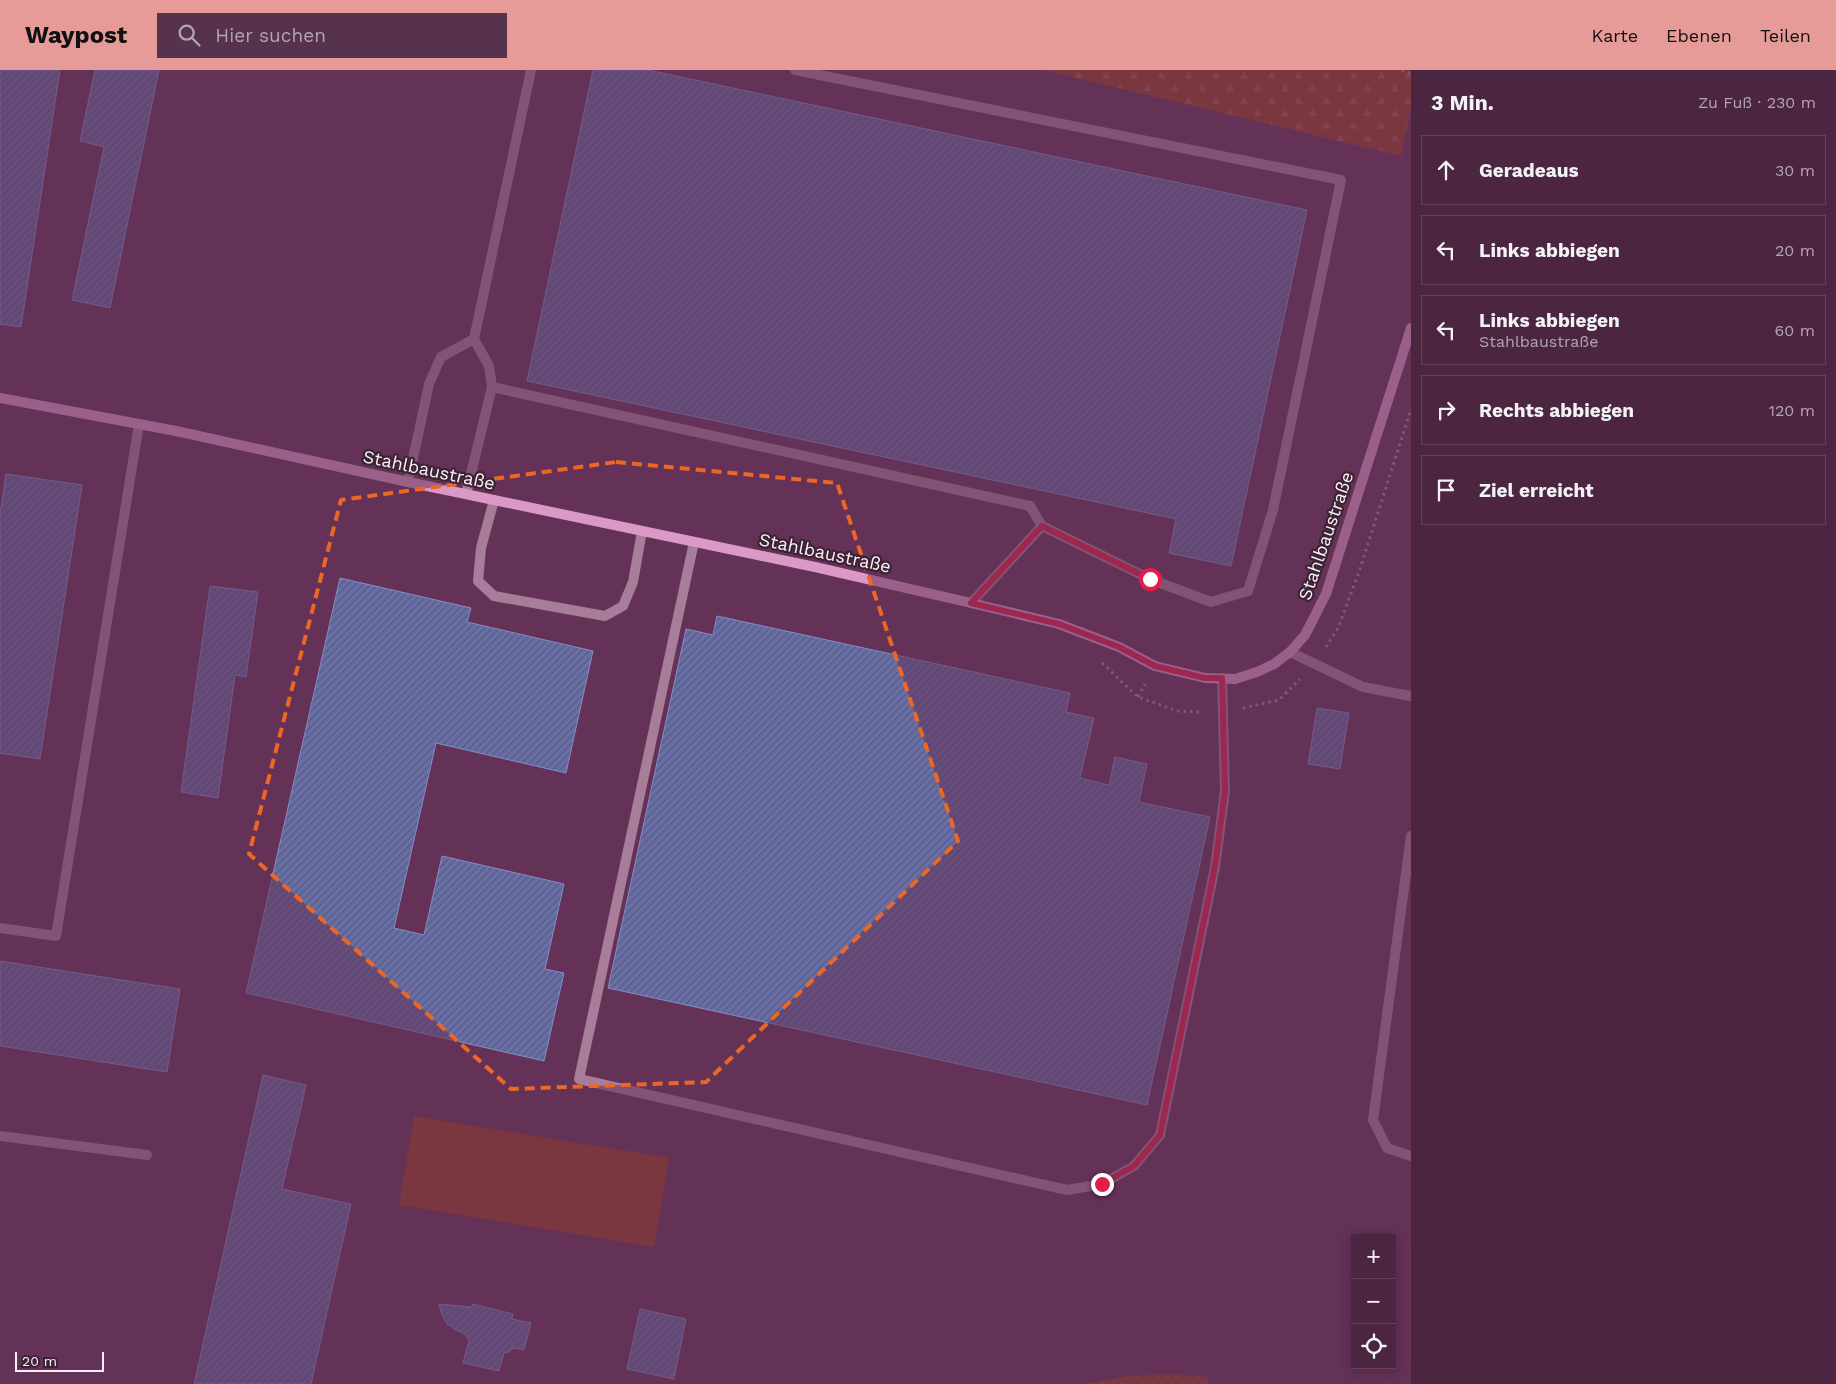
<!DOCTYPE html>
<html lang="de">
<meta charset="utf-8">
<style>
:root{--surface:#4c2641;--page:#56324c;--text:#f1f3f6;--muted:#b2a5b1;--line:#63435a;--accent:#e69b98}
body{margin:0;font-family:"Work Sans",sans-serif;background:var(--page);color:var(--text)}
.controls{position:absolute;right:15px;bottom:15px;display:grid;overflow:hidden;border-radius:0px;box-shadow:0 2px 12px #0003}
.controls button{width:45px;height:45px;display:grid;place-items:center;padding:0;border:0;border-bottom:1px solid var(--line);background:var(--surface);color:var(--text);font:25px sans-serif}
.scale{position:absolute;left:15px;bottom:12px;width:89px;box-sizing:border-box;padding-left:5px;border:2px solid #fceff8;border-top:0;font-size:14px;line-height:18px;white-space:nowrap;color:#fceff8;-webkit-text-stroke:4px #3c2435;paint-order:stroke}
.stop{position:absolute;width:15px;height:15px;margin:-11px;border:4px solid #e11d48;border-radius:50%;background:#fff}
.stop.end{background:#e11d48;border-color:#fff;box-shadow:0 1px 5px #0008}
.list{margin:0;padding:0;list-style:none}
h2{display:flex;justify-content:space-between;align-items:center;height:65px;margin:0;padding:0 20px;font-size:21px}
h2 small{font-size:16px;font-weight:400;color:var(--muted)}
.list li{display:grid;grid-template-columns:32px 1fr auto;gap:15px;align-items:center;box-sizing:border-box;height:70px;margin:0 10px 10px;padding:0 10px;border:1px solid var(--line);border-radius:0px}
.list b{display:block;font-size:19px;white-space:nowrap}
.list p{margin:0;font-size:16px;white-space:nowrap;color:var(--muted)}
.list em{font-size:16px;font-style:normal;color:var(--muted)}
.icon{flex:none;width:28px;height:28px;fill:none;stroke:currentColor;stroke-width:2;stroke-linecap:round;stroke-linejoin:round}
.map{position:relative;flex:none;width:1411px;height:1314px;overflow:hidden}
header{display:flex;align-items:center;gap:30px;box-sizing:border-box;height:70px;padding:0 25px;background:var(--accent);color:#111}
header strong{font-size:24px}
nav{display:flex;gap:28px;margin-inline-start:auto;font-size:18px}
.search{width:350px;height:45px;background:var(--page);display:flex;align-items:center;gap:12px;box-sizing:border-box;padding:0 18px;border-radius:0px;color:var(--muted);font-size:19px}
main{display:flex}
aside{flex:1;background:var(--surface)}
.map>svg:first-child{display:block}
</style>
<header>
<strong>Waypost</strong>
<div class="search"><svg class="icon" aria-label="search" viewBox="0 0 24 24"><circle cx="10" cy="10" r="6"/><path d="M15 15l6 6"/></svg>Hier suchen</div>
<nav><a>Karte</a><a>Ebenen</a><a>Teilen</a></nav>
</header>
<main>
<div class="map">
<svg width="1411" height="1314" viewBox="0 0 1411 1314">
<defs>
<pattern id="grass-dots" width="8" height="8" patternUnits="userSpaceOnUse" patternTransform="scale(1.25)"><rect width="8" height="8" fill="#943e22"/><path d="M2 2h.1M6 6h.1" fill="none" stroke="#a45a43" stroke-width="1.8" stroke-linecap="round"/></pattern>
<pattern id="forest-firs" width="22" height="20" patternUnits="userSpaceOnUse" patternTransform="scale(1.25)"><rect width="22" height="20" fill="#943e22"/><path d="M5 1l3.5 6h-7zM16 11l3.5 6h-7z" fill="#a45a43"/></pattern>
<pattern id="building-hatch" width="6" height="6" patternUnits="userSpaceOnUse" patternTransform="scale(1.25)"><rect width="6" height="6" fill="#686ea8"/><path d="M-1 1l2-2M0 6l6-6M5 7l2-2" fill="none" stroke="#5a5b79"/></pattern>
</defs>
<rect width="100%" height="100%" fill="#653257"/>
<path fill="url(#grass-dots)" d="M1170,1304L1207,1307L1209,1314H1084L1132,1306Z"/>
<path fill="url(#forest-firs)" d="M1043,0H1411V40L1401,86Z"/>
<path fill="#943e22" d="M414,1046L669,1088L654,1177L399,1135Z"/>
<path fill="url(#building-hatch)" stroke="#858cc8" d="M0,0H60L21,257L0,254Z
M95,0H159L110,238L72,230L104,77L80,71Z
M593,0H648L1307,140L1231,496L1169,483L1176,449L527,311Z
M6,404L82,415L40,689L0,683V444Z
M340,508L471,538L467,552L593,581L566,703L436,673L394,858L424,865L442,786L564,814L545,899L564,903L544,991L246,923Z
M210,516L258,522L246,607L235,605L218,728L181,722Z
M717,546L1070,623L1066,642L1094,648L1080,708L1109,715L1115,687L1147,694L1139,732L1210,747L1147,1035L608,918L686,559L713,565Z
M1317,638L1349,643L1340,699L1308,694Z
M0,891L180,919L167,1002L0,976Z
M263,1005L306,1015L282,1119L351,1134L311,1314H194Z
M439,1234L472,1237L473,1234L513,1244L512,1249L531,1253L524,1280L513,1278L509,1282L504,1283L499,1301L463,1293L469,1270L465,1264L456,1260L447,1254L442,1245Z
M640,1239L686,1249L674,1309L627,1299Z"/>
<g fill="none" stroke-linecap="round" stroke-linejoin="round">
<path stroke="#a6849d" stroke-width="3" stroke-dasharray="2.5 4" stroke-linecap="butt" d="M1402,0L1411,4
M1326,577L1338,558L1359,502L1411,339
M1102,593L1138,627L1178,641L1202,642
M1138,627L1145,614
M1243,638L1279,630L1300,609"/>
<path stroke="#a77d99" stroke-width="10" d="M795,0L1341,110L1273,440L1248,521L1211,532L1150,509L1042,456L971,533
M492,317L1030,436L1042,456
M408,412L429,314L441,287L474,269
M466,424L492,317L489,296L474,269L531,0
M494,430L481,478L478,511L494,526L605,546L623,536L633,512L642,461
M694,472L579,1009L1067,1120L1102,1114L1134,1096L1160,1065L1215,797L1225,721L1222,608
M1290,582L1363,617L1411,626
M1411,766L1373,1050L1387,1078L1411,1086
M0,858L56,866L139,354
M0,1066L147,1085"/>
<path stroke="#dc99c7" stroke-width="10" d="M0,328L176,361L408,412L815,497L971,533L1059,554L1119,577L1155,596L1205,608L1235,609L1257,602L1274,594L1290,582L1305,565L1326,524L1411,258"/>
</g>
<g fill="none" stroke-linecap="round" stroke-linejoin="round">
<path stroke="#e11d48" stroke-width="6" d="M1102,1114L1134,1096L1160,1065L1215,796L1225,721L1222,608H1205L1155,596L1119,577L1059,554L971,533L1042,456L1150,509"/>
</g>
<path d="M0 0H1411V1314H0ZM616,392L837,413L958,771L706,1012L511,1019L249,784L341,430Z" fill="#653257" fill-opacity=".55" fill-rule="evenodd"/>
<path fill="none" stroke="#ea6824" stroke-width="4" stroke-dasharray="10 6" stroke-linejoin="round" d="M616,392L837,413L958,771L706,1012L511,1019L249,784L341,430Z"/>
<g text-anchor="middle" stroke-width="4.5" stroke-linejoin="round" paint-order="stroke">
<g font-size="18" fill="#fceff8" stroke="#3c2435">
<text transform="translate(429 400) rotate(12)" y="6">Stahlbaustraße</text>
<text transform="translate(1326 466) rotate(-71)" y="6">Stahlbaustraße</text>
<text transform="translate(825 483) rotate(12)" y="6">Stahlbaustraße</text>
</g>
</g>
</svg>
<div class="controls">
<button>+</button>
<button>−</button>
<button><svg class="icon" aria-label="locate" viewBox="0 0 24 24"><circle cx="12" cy="12" r="6"/><path d="M12 2v4M12 18v4M2 12h4M18 12h4"/></svg></button>
</div>
<div class="scale">20 m</div>
<div class="stop" style="left:1150px;top:509px"></div>
<div class="stop end" style="left:1102px;top:1114px"></div>
</div>
<aside>
<h2>3 Min.<small>Zu Fuß · 230 m</small></h2>
<ul class="list">
<li><svg class="icon" aria-label="ahead" viewBox="0 0 24 24"><path d="M12 20V5M6 11l6-6 6 6"/></svg><div><b>Geradeaus</b></div><em>30 m</em></li>
<li><svg class="icon" aria-label="left" viewBox="0 0 24 24"><path d="M17 20v-9H6M10 6l-5 5 5 5"/></svg><div><b>Links abbiegen</b></div><em>20 m</em></li>
<li><svg class="icon" aria-label="left" viewBox="0 0 24 24"><path d="M17 20v-9H6M10 6l-5 5 5 5"/></svg><div><b>Links abbiegen</b><p>Stahlbaustraße</p></div><em>60 m</em></li>
<li><svg class="icon" aria-label="right" viewBox="0 0 24 24"><path d="M7 20v-9h11M14 6l5 5-5 5"/></svg><div><b>Rechts abbiegen</b></div><em>120 m</em></li>
<li><svg class="icon" aria-label="arrive" viewBox="0 0 24 24"><path d="M6 21V4h12l-3 4 3 4H6"/></svg><div><b>Ziel erreicht</b></div></li>
</ul>
</aside>
</main>
